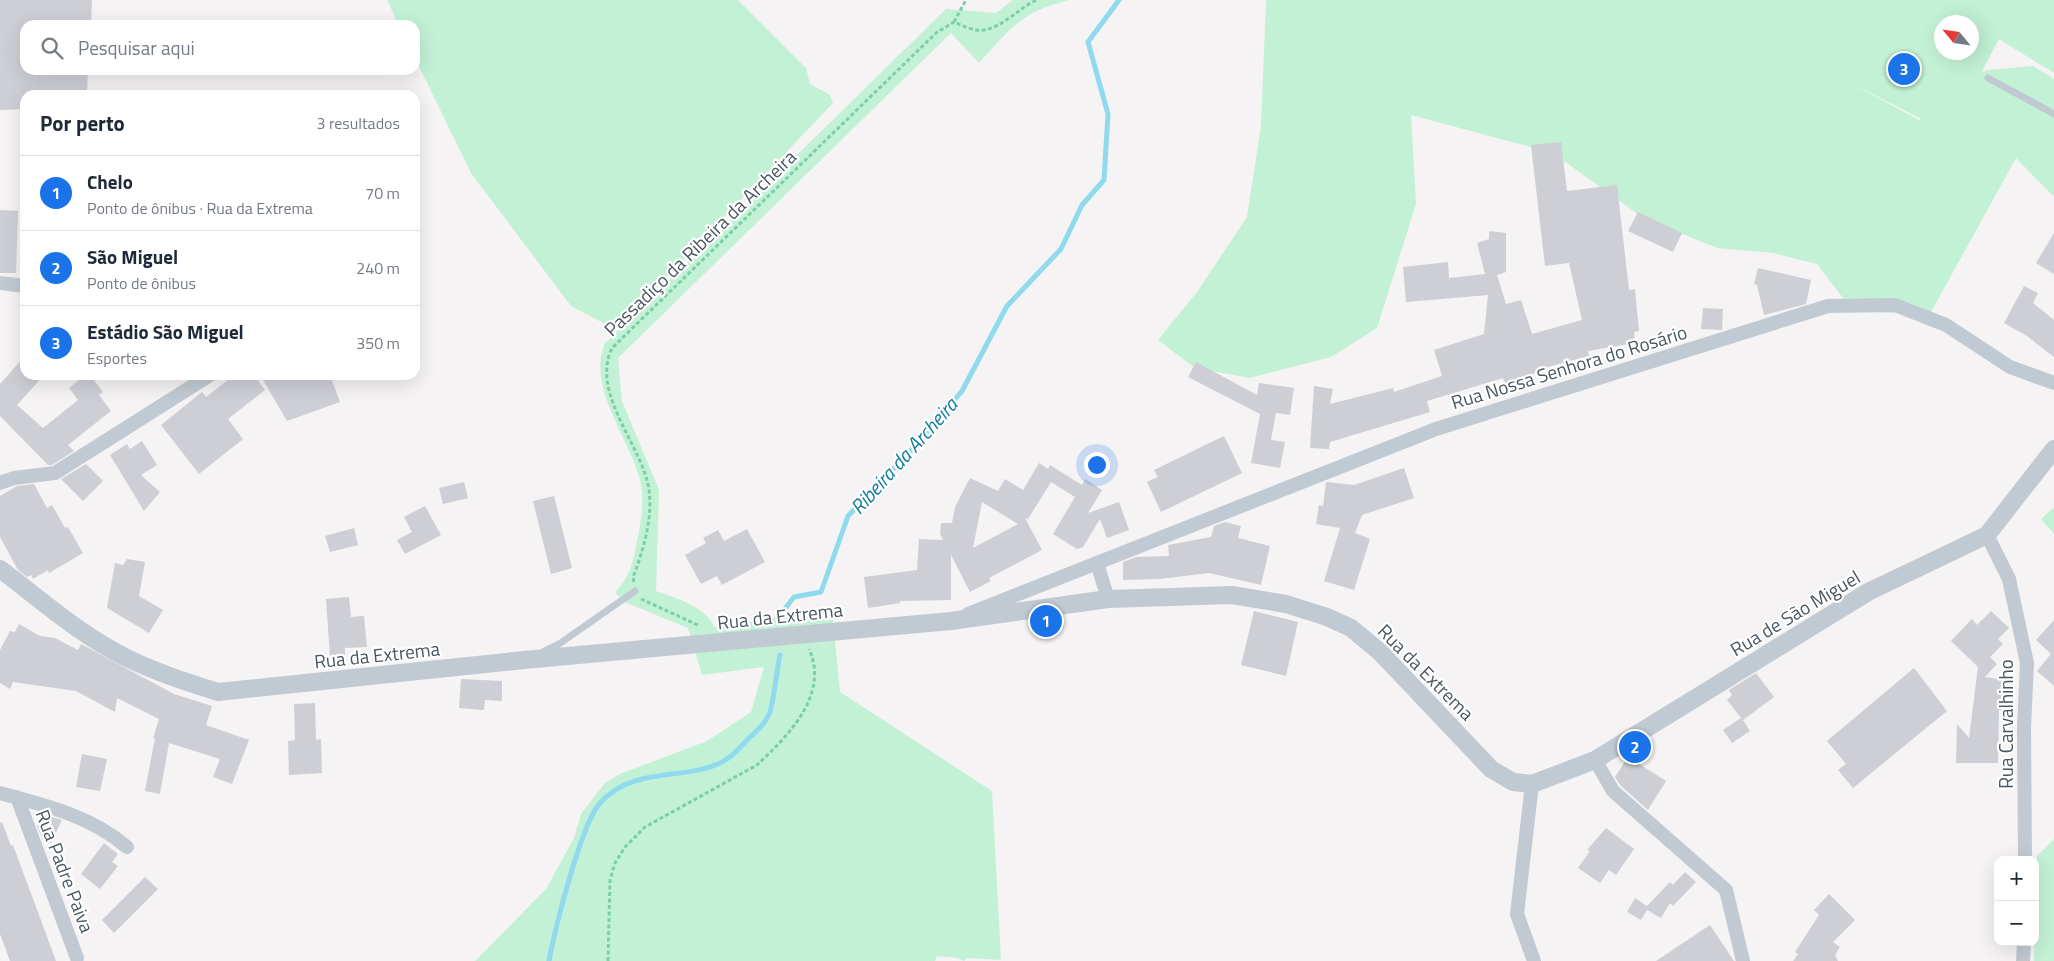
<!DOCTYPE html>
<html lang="pt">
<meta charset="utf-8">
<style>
:root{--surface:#fff;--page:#f2f2f3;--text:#1f2937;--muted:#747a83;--line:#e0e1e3;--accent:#1a73e8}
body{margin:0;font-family:"Titillium Web",sans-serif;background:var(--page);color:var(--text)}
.controls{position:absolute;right:15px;bottom:15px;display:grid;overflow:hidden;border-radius:10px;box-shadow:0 5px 20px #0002}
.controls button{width:45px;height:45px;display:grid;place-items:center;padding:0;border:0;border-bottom:1px solid var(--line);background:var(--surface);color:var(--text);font:25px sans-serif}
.compass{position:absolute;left:1934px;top:15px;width:45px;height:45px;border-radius:50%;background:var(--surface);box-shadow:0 5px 20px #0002;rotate:299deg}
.you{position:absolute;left:1096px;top:464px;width:18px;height:18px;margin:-12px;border:4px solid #fff;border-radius:50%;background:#1a73e8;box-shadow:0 0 0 8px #1a73e833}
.badge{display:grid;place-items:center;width:32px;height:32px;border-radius:50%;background:var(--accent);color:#fff;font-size:16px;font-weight:700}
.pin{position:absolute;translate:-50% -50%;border:2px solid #fff;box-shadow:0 1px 5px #0006}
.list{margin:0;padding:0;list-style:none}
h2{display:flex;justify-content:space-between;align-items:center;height:65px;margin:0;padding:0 20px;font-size:21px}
h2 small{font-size:16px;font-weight:400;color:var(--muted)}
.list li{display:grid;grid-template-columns:32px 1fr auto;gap:15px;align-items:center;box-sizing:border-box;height:75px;padding:0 20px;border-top:1px solid var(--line)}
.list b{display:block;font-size:19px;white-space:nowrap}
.list p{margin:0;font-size:16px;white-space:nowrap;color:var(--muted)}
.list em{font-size:16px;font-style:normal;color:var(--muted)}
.icon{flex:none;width:28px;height:28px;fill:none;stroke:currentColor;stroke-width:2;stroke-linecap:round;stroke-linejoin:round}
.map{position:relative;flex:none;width:2054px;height:961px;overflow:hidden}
.search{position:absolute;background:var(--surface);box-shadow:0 5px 20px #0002;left:20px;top:20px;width:400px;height:55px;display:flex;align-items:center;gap:12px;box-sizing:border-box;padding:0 18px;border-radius:15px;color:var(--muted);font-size:19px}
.panel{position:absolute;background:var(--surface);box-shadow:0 5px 20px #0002;left:20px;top:90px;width:400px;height:290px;border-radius:15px}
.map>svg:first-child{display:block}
</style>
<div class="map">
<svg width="2054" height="961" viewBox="0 0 2054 961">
<rect width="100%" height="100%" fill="#f5f3f3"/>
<path fill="#c3f1d5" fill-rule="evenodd" d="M387,0H738L806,68L810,84L830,95L833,103L647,298L611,327L571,306L471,173L415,58V25H399Z
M1013,0H1069C1021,12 1012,27 979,63L951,33L618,358L622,401L659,490L656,591C674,597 708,608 714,627L797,614L833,620L840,692L992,791L1001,960L967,958L964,961L958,958L937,956L935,961H475L546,889L574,838L581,814L605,783L620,774L707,741L751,712L764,667L702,675L688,628L627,603L615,593C629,578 634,561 637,541C641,521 645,501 640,480C630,439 586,387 605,343L946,9L996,13Z
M1266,0H2054V73L1999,39L1981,73L1987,70L2033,66L2054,79V197L2016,158L1930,314L1853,311L1817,264L1773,253L1717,248L1643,218L1553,153L1411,115L1416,204L1377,328L1331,357L1250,378L1195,368L1158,340L1197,292L1247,217L1261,126ZM1942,22H1972V52H1942ZM1845,80L1921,119L1919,120Z
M2054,507V534L2041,519Z
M2054,839V961H2034L2037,856Z"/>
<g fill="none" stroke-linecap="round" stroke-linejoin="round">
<path stroke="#90daee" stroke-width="5" d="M784,610L794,597L821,592L848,516L922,439L962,391L1007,306L1061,249L1082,205L1104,180L1108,114L1088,42L1119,0
M549,961C555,929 581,824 600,803C637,763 690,783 727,759C735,754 742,745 749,738C757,731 766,723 770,712C775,694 776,674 780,655"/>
</g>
<path fill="#cdcfd5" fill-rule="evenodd" d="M0,0H92L91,25H25V70H88L87,95H25V109L0,110Z
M1561,142L1567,191L1617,185L1629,290L1635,289L1639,331L1634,332L1635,343L1588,351L1589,356L1544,368V370L1505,383L1503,378L1427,401L1430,412L1330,442L1329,449L1310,448L1314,386L1333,389L1330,404L1393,388L1394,392L1442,376L1434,350L1484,334L1488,295L1406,302L1403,267L1448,262L1449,278L1485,274L1477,243L1489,239V231L1506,233V272L1497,275L1506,304L1521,300L1532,334L1582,320L1569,263L1545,266L1531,145Z
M0,210L18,211L16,273H0Z
M1638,212L1682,233L1673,252L1628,231Z
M2054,233V274L2036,263Z
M1758,268L1811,280L1806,304L1764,315L1757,285L1754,284Z
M2024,286L2038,293L2033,303L2054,320V357L2027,336L2004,323Z
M1703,308L1723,309L1722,330L1701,329Z
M25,356V375H44L17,405L43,428L78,400L69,388L85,375H90L103,392L99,395L111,411L68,445L74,451L52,465H48L0,416V384Z
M1196,362L1257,395L1259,383L1294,388L1290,415L1276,413L1271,440L1285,442L1280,468L1251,463L1260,414L1188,377Z
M234,375H254L265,390L228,419L243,439L199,474L161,425L202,392L206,397Z
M260,375H276L280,380L294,375H330L340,402L287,421Z
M1224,436L1242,473L1161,512L1147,482L1158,477L1154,470Z
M142,441L157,465L141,475L160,492L144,511L110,455L127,444L130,449Z
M1039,463L1048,469L1050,465L1082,485L1085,479L1102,490L1088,513L1119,502L1129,530L1107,538L1100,519L1083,547L1077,549L1053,534L1075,497L1051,482L1028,519L1025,518L1042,550L989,578L991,581L970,592L951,555V600L900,601V603L868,608L864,577L917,570L919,539L943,540L940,534L941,523H952L955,507L970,478L998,491L1005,479L1023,490ZM982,502L1018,524L973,548Z
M86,464L103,481L83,501L61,479Z
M1404,468L1414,498L1362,515L1355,533L1370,539L1354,590L1324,581L1340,528L1316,524L1319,505L1323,506L1326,482L1354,485Z
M464,482L468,498L443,504L439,488Z
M34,484L47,508L52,505L65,528L68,527L83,553L49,573L48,570L33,579L31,575L27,577L18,570L0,537V496L17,486Z
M554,496L572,568L551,574L533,501Z
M425,506L441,535L405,554L397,540L412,532L404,517Z
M1225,522L1241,526L1238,538L1270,546L1261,585L1209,573L1160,579L1123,580V562L1136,557L1169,556L1168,545L1211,537L1214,526Z
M354,528L358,545L330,552L325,536Z
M747,529L765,562L722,585L717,576L701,584L685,555L706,543L703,538L718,530L724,541Z
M127,559L145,562L139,596L163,610L149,633L107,608L115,563L123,565Z
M349,597L351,617L364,616L367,647L345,648V655L330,656L326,599Z
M1254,611L1298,622L1286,676L1241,665Z
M1991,611L2009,628L1998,639L2003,644L1990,657L1997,664L1985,677L2010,681L2006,711L1999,710L1998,763H1956L1957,724L1969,738L1978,667L1951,641L1972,619L1977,625Z
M2054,620V686L2037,671L2051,654L2036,640Z
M19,624L40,636L55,638L78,650L81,644L174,694L212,706L206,725L249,740L232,784L213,777L220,759L169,743L160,794L145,791L155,738H153L159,719L117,698L115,712L76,691L13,682L10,689L0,683V650L10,631L15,632Z
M1914,668L1947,711L1853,788L1838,770L1846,764L1827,741Z
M1756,673L1774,697L1743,720L1750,731L1732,743L1723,730L1741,718L1727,700L1732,695L1729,690Z
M461,679L502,681V701L485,700L484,710L459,708Z
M315,703L316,740L321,739L322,773L289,775L288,741L295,740L294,704Z
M82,754L107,759L100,791L76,787Z
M1628,757L1666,781L1648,810L1620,785L1615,777Z
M43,814L62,820L51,843L42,838L37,826Z
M2,822L11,846L13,845L56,961H10L0,934V823Z
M1606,828L1634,849L1616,875L1609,870L1600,883L1578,868L1590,851L1587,850Z
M104,843L118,854L112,862L118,866L100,889L81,874Z
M1685,872L1696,882L1673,906L1670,903L1661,918L1647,910L1641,920L1627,912L1635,898L1647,906L1670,882L1673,885Z
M145,877L158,889L114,933L102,920Z
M1829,894L1855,920L1833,942L1840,947L1835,955L1838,961H1793L1798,954L1795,952L1819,915L1814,910Z
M1710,925L1734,961H1656Z"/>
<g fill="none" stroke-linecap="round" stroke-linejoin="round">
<path stroke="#7ad0a6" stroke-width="3" stroke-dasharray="4 2.5" stroke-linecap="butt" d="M954,22L966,0
M634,582L633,577C643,552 653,517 649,490C643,446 590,394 612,348L936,33L954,22C961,25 969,29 977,30C998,33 1019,7 1037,0
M641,599L700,626
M608,961L610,880L615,863L625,847L645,827L757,765C787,737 830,695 809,649"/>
<path stroke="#c1cad2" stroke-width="7" d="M1988,78L2054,114
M541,653L559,644L635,591"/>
<path stroke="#c1cad2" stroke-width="14" d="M0,283L25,286
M0,483L14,478L55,473L210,375
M1987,535L2009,579L2027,663L2024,727L2025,860
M1097,563L1108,599
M968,614L1436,429L1828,306L1895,305L1946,325L2010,367L2054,383
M1595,760L1613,791L1726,890L1743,961
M1532,784L1517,914L1534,961
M0,793C45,805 91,816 127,847
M17,797L77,958
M2023,961L2024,942"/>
<path stroke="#c1cad2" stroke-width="18" d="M0,569C40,599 80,635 125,657C155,672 186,682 218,692L524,660L951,621L1108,599L1232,595L1286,604L1327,617L1351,628L1380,652L1491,769L1513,782L1532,784L1595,760L1868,592L1987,535L2054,449"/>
</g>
<g text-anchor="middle" stroke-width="4.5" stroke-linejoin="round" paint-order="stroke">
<g font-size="19" fill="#4a5661" stroke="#fff">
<text transform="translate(700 243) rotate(-44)" y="7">Passadiço da Ribeira da Archeira</text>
<text transform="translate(1569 367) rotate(-17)" y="7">Rua Nossa Senhora do Rosário</text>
<text transform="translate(1795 613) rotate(-31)" y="7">Rua de São Miguel</text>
<text transform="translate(780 616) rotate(-6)" y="7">Rua da Extrema</text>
<text transform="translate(377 655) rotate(-6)" y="7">Rua da Extrema</text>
<text transform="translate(1426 672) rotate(45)" y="7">Rua da Extrema</text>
<text transform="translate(2006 724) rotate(-90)" y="7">Rua Carvalhinho</text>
<text transform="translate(65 871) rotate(69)" y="7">Rua Padre Paiva</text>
</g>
<g font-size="20" font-style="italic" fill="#0c7c9b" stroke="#fff">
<text transform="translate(904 456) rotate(-48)" y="7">Ribeira da Archeira</text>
</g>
</g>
</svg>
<div class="controls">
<button>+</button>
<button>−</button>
</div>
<svg class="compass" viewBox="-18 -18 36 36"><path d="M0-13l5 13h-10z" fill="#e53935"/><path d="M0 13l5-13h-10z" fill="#747a83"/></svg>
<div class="you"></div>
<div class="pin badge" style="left:1046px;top:621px">1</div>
<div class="pin badge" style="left:1635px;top:747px">2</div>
<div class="pin badge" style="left:1904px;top:69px">3</div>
<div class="search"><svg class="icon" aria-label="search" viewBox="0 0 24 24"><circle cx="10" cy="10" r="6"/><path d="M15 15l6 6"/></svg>Pesquisar aqui</div>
<section class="panel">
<h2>Por perto<small>3 resultados</small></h2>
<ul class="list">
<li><span class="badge">1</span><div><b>Chelo</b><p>Ponto de ônibus · Rua da Extrema</p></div><em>70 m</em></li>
<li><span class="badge">2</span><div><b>São Miguel</b><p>Ponto de ônibus</p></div><em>240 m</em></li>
<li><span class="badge">3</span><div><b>Estádio São Miguel</b><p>Esportes</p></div><em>350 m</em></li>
</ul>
</section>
</div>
